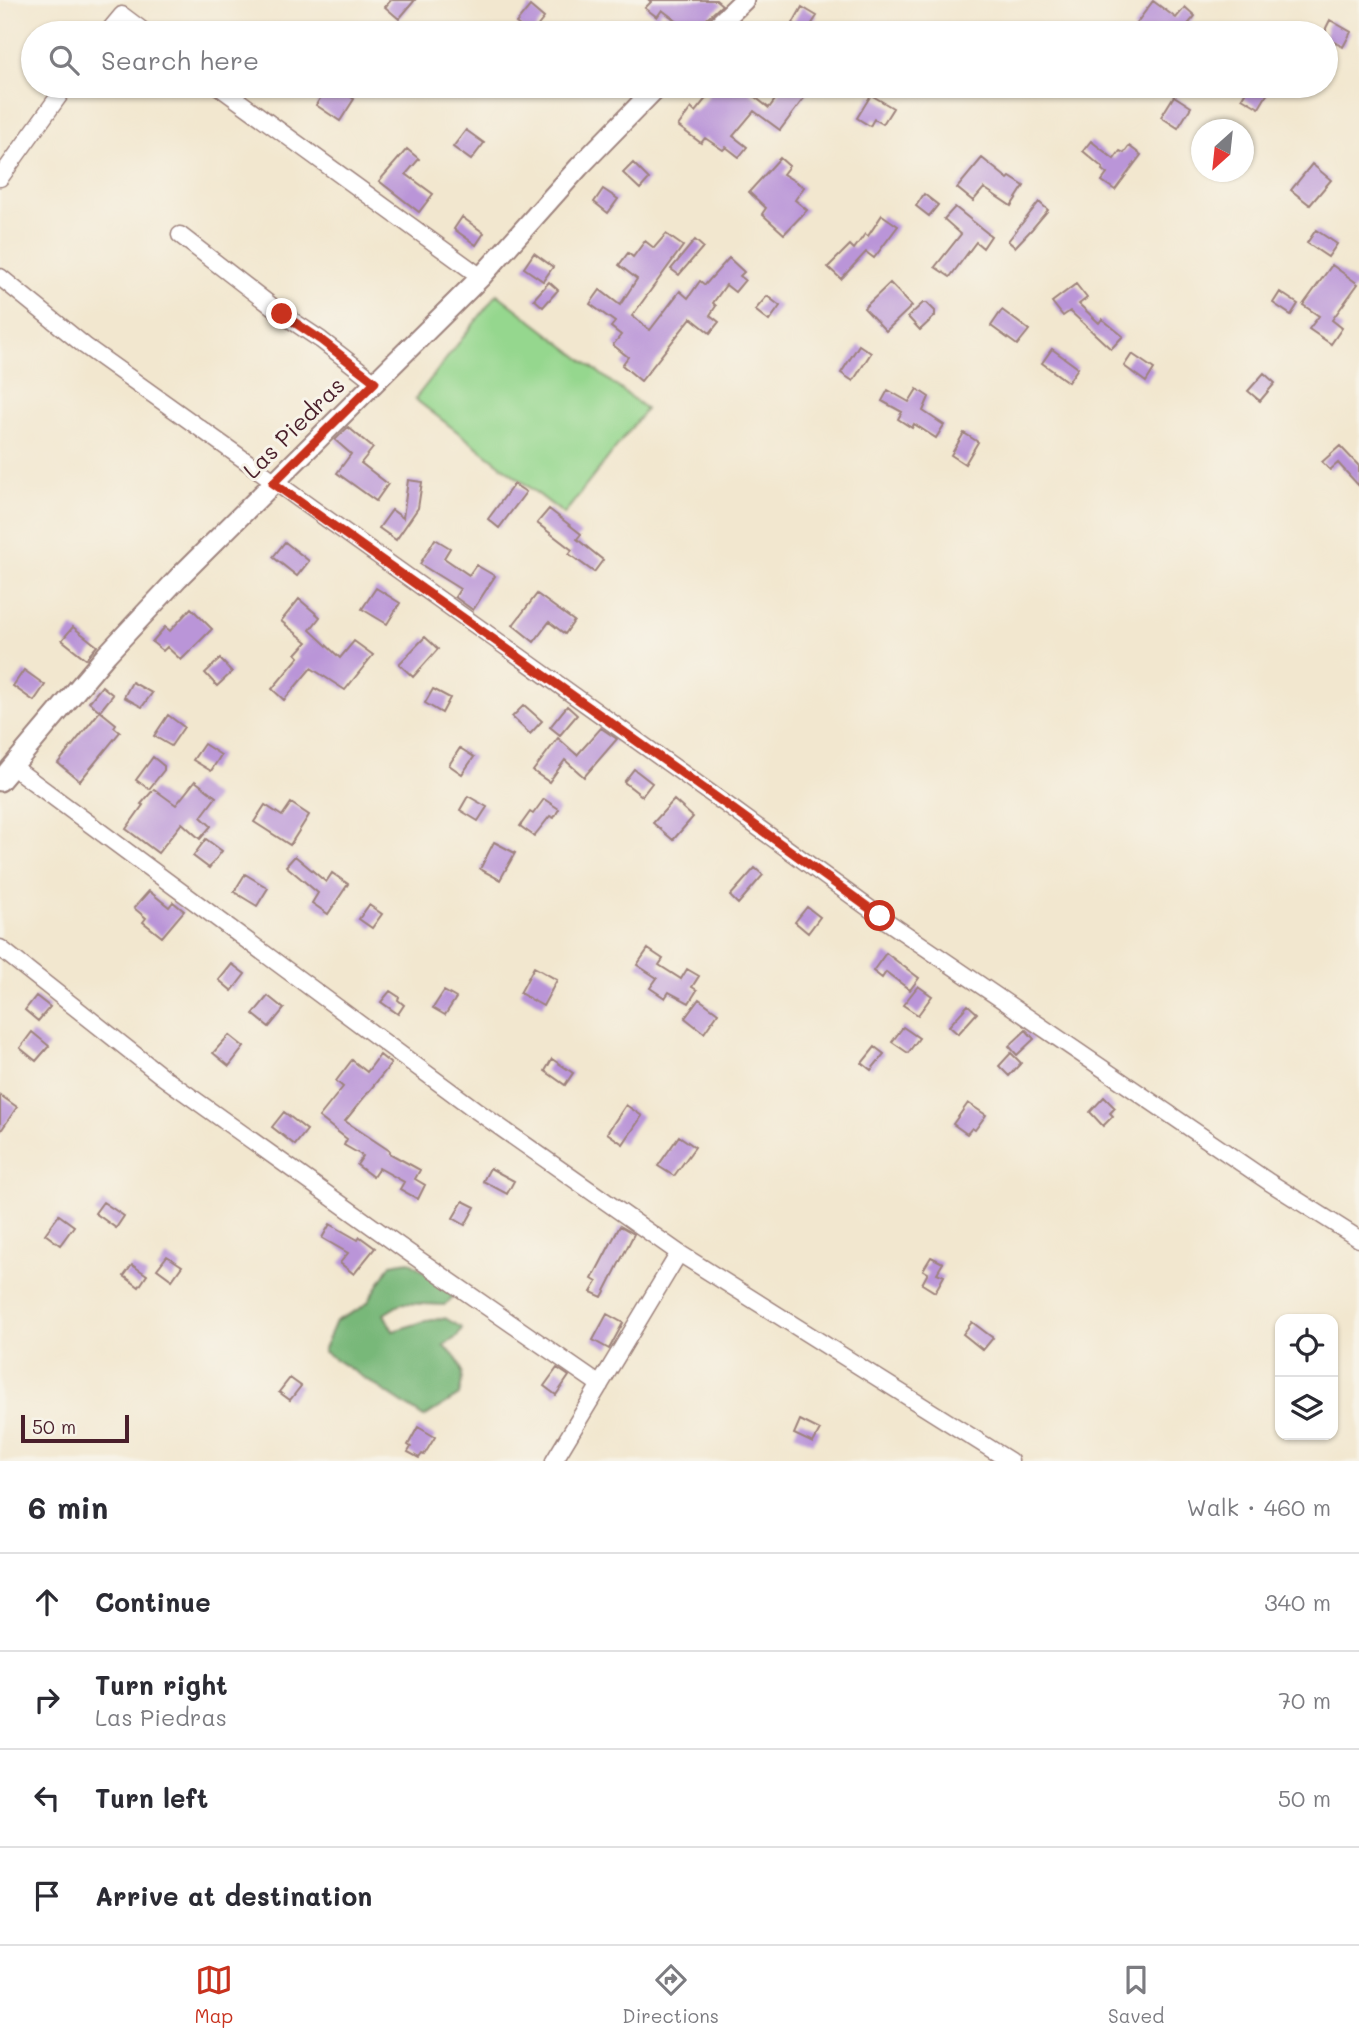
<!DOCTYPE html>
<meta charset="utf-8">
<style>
:root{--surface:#fff;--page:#f2f2f3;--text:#2b2b33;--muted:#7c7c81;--line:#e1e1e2;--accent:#c8321e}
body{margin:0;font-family:Mali,sans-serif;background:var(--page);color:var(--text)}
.controls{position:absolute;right:21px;bottom:21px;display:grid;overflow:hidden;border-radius:14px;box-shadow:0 2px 5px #0004}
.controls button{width:63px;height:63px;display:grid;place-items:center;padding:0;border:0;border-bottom:2px solid var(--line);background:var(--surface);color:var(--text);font:35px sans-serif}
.compass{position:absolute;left:1191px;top:119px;width:63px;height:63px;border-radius:50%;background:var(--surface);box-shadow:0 2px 5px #0004;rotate:207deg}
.scale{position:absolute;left:21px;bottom:18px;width:108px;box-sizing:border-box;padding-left:7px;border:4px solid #4a1f2b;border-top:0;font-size:19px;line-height:24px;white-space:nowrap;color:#4a1f2b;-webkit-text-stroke:5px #f7f3e8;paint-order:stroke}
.stop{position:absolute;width:21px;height:21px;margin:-16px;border:5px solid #c8321e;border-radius:50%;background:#fff}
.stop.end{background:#c8321e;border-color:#fff;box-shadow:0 2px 7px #0008}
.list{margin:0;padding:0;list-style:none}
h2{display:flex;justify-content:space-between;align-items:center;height:91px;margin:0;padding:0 28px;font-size:30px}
h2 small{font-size:23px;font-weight:400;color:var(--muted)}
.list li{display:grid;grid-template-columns:46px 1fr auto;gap:21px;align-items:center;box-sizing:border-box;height:98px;padding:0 28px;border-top:2px solid var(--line)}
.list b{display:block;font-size:26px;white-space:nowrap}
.list p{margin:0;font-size:23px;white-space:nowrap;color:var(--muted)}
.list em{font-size:23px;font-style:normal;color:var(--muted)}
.icon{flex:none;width:38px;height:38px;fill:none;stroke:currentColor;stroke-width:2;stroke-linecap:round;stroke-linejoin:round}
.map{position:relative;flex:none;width:1359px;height:1461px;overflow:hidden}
.search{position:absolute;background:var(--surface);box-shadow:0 2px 5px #0004;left:21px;right:21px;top:21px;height:77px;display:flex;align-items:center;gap:18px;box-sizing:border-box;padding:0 24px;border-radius:38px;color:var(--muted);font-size:26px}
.sheet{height:483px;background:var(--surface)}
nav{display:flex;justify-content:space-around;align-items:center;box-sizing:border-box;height:98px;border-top:2px solid var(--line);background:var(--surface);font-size:19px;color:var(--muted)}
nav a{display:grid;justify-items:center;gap:4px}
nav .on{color:var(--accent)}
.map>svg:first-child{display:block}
</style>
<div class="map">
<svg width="1359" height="1461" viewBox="0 0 1359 1461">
<rect width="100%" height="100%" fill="#f7f3e8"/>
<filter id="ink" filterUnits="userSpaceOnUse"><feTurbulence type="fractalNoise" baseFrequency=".0143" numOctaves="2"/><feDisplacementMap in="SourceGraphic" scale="14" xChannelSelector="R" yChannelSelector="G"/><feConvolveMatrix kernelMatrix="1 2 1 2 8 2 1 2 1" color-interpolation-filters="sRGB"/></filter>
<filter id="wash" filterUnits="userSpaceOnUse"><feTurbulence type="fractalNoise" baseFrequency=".00686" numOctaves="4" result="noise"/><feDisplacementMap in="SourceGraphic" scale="28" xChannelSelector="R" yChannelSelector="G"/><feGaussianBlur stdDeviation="1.57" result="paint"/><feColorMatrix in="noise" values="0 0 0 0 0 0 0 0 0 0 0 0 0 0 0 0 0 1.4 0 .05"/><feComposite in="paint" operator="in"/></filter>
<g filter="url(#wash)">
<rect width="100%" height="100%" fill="#f2e7cf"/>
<path fill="#95d78e" stroke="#707b5c" stroke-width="2" d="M497,294L646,409L564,514L415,399Z"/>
<path fill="#78b879" stroke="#616c52" stroke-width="2" d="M409,1261C424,1271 438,1283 454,1293L449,1302L444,1305L402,1303L384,1314L393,1331L426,1321L445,1318L462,1328L457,1337L443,1346C463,1360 465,1373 459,1395L424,1417L323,1351L336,1321L358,1310L368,1302L391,1264Z"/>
<g id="blocks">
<path fill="#ba95d8" d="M391,0H415L399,19L385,7Z
M649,0H716L722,5L701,24L697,33H684L687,29L662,10L657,17L645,8L651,2Z
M1153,1L1176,18L1185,7L1195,16L1181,33H1140L1133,28Z
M530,6L544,18L532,33H529L516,23Z
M802,7L817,16L807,31L793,23Z
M1330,20L1351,32L1343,47L1326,38V28Z
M328,86H335L354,99L340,121L316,105Z
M716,86H755L750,93L769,108L785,86H813L780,130L754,111L733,136L747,147L739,157L726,147L723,150L705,138L701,143L678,126L691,108L695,112Z
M1249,86H1272L1259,108L1242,98Z
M871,95L893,108L883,124L874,119L870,126L857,118Z
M1174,96L1191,107L1178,128L1161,117Z
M466,130L484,143L471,160L453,147Z
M1091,141L1114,159L1120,151L1124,153L1129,146L1141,155L1115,190L1102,181L1107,174L1102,170L1103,168L1083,151Z
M407,149L419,159L406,174L433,194L419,212L379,181Z
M780,158L789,166L783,174L804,187L795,200L807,210L784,234L762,214L766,208L749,192Z
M982,158L1008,179L1010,177L1024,186L1011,206L984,188L973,201L957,188Z
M633,163L649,179L640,189L623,173Z
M1312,164L1331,180L1310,205L1291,190Z
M603,189L618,199L608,213L594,202Z
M924,194L938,205L929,216L916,206Z
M1039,202L1048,210L1032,229L1015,247L1008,241Z
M955,207L991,236L983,248L976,242L950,277L935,267L961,234L944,219Z
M882,215L898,226L874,258L866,252L841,279L828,267L850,245L854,249L865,234L868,236Z
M462,217L484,233L476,245L454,229Z
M1316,230L1337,244L1328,257L1307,243Z
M666,234L683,246L632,316L650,330L680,291L688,298L700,281L705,285L729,258L744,272L740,276L745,280L735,292L726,285L713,303L716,306L710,315L719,322L710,333L691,318L641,381L622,365L628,357L613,345L621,335L611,327L615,322L590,304L600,290L620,305L637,279L619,265L628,253L633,257L645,241L654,248Z
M695,240L703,247L679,275L671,269Z
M534,253L553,267L543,281L524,268Z
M1332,265L1358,284L1332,320L1342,328L1331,344L1309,329L1319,316L1303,305Z
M549,282L558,290L543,307L534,299Z
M890,283L912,306L886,331L864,308Z
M1076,284L1087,298L1079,304L1099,323L1102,319L1123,336L1111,349L1070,311L1063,316L1052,302Z
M1280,292L1298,304L1291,315L1273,303Z
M767,296L780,306L769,321L755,310Z
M923,303H927L935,311V316L920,330L908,317Z
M1002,310L1029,330L1017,345L991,326Z
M859,345L871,353L853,381L841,373Z
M1052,349L1078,368L1068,382L1042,363Z
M1132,354L1154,369L1146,382L1124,366Z
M1264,373L1275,383L1260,401L1248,391Z
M917,389L929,397L923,411L944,425L936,438L914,424L912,428L898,419L902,412L882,401L888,390L909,402Z
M348,427L373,448L361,463L388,484L376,501L337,473L351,454L335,440Z
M964,433L978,442L965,464L951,455Z
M1340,446L1359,466V486L1338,463L1330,470L1322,462Z
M408,480L422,482L418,508L396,540L379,528L392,510L403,518Z
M514,484L526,492L499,528L488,519Z
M549,509L581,534L577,539L603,560L594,572L569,554L572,550L537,523Z
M435,539L450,548L444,558L469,575L476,565L495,576L473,610L455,597L460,589L420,564Z
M285,542L309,561L297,576L273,557Z
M376,588L400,603L387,624L362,609Z
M537,594L574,621L565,634L549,622L534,642L513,625Z
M299,599L320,617L310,630L340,658L354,641L373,655L345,690L311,668L284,700L272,689L299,657L296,654L307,642L281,621Z
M191,608L212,629L181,660L167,647L163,651L152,642L165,627L170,631Z
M73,627L97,646L86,659L62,640Z
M425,637L438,649L413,677L399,664Z
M220,659L232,672L217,686L205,673Z
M24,670L45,685L34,701L13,686Z
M132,682L152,693L142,707L124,697Z
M102,686L113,695L100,711L89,702Z
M433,689L450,698L442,713L425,703Z
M524,705L542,721L530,734L512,717Z
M567,706L577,715L560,735L550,727Z
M100,711L116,724L114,727L120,732L80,781L58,763Z
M168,715L184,727L171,746L154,736Z
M601,728L617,739L584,777L565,760L549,782L533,771L558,738L577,755Z
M204,744L221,755L211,771L193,760Z
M460,748L474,757L462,774L449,765Z
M153,757L164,766V770L149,789L136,780Z
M634,769L652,783L642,796L624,782Z
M195,781L216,797L201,817L211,826L200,839L182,823L158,853L126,829L143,805L141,804L154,789L176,805Z
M468,796L487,807L478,821L460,810Z
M544,799L559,809L554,818L550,816L534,836L520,826L530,812L533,814Z
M674,800L693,817L673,840L653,823Z
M291,803L309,815L290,845L254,822L265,805L282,816Z
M206,839L222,851L209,868L193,856Z
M494,842L515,853L500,880L480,869Z
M295,856L326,882L332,873L348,884L328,914L312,903L318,893L286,866Z
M755,868L763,875L738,904L730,896Z
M245,874L268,888L257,906L234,892Z
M149,891L169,907L173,902L184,911L162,937L143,922L146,918L134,908Z
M369,905L382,914L372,928L359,919Z
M807,907L820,917L808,933L795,922Z
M648,949L663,959L659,965L681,979L687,969L699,976L692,987L697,990L689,1003L669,992L665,998L650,988L657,978L637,965Z
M886,953L919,978L910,990L886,972L882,978L873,971Z
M232,964L245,974L232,991L219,980Z
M534,967L557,980L543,1006L520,993Z
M918,986L932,996L918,1015L903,1005Z
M390,991L399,997L398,1000L404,1005L398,1014L381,1002Z
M444,991L456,998L445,1015L433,1008Z
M36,996L50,1007L38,1021L25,1010Z
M268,996L284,1009L269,1027L253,1014Z
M699,999L718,1013L704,1033L685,1018Z
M968,1005L977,1013L958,1034L949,1026Z
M903,1027L919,1038L908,1053L892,1042Z
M1026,1030L1034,1039L1017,1055L1009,1046Z
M32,1032L49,1046L36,1061L20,1048Z
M229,1035L244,1047L229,1066L213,1053Z
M875,1047L884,1054L871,1070L862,1063Z
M1011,1053L1021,1063L1009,1076L999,1066Z
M380,1055L391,1064L345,1121L390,1151L389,1153L420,1170L415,1179L425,1185L418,1199L400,1189L404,1182L379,1168L373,1177L357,1165L363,1156L344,1145L347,1139L319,1117L343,1087L336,1081L352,1060L367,1072Z
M552,1059L573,1073L565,1085L545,1071Z
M0,1095L17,1107L0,1132Z
M1104,1097L1115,1108L1110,1113L1113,1116L1103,1126L1090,1112Z
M968,1103L986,1115L975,1130L972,1128L967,1134L953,1124Z
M626,1105L642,1116L623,1144L607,1133Z
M284,1112L307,1130L295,1145L272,1127Z
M679,1136L695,1147L674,1176L658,1166Z
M490,1168L514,1181L507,1194L483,1181Z
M463,1201L475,1207L465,1225L453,1218Z
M103,1202L124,1216L116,1228L95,1213Z
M59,1215L74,1226L60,1245L45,1234Z
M330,1224L358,1240L360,1237L375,1248L354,1274L340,1263L348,1253L322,1238Z
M620,1226L634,1234L602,1297L591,1292L597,1282L592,1279Z
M167,1256L182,1266L172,1280L157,1269Z
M931,1257L943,1263L937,1273L944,1276L935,1292L922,1284L928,1273L923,1270Z
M132,1265L147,1275L139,1287L124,1276Z
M607,1314L623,1323L609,1349L593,1340Z
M972,1322L993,1338L983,1350L963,1334Z
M557,1368L569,1376L556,1395L544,1386Z
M290,1378L301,1386L290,1400L279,1392Z
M800,1420L820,1430L813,1443L794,1434Z
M418,1427L435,1437L424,1455L422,1454L419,1458L408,1452L411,1447L408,1445Z"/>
</g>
</g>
<g filter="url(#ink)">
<use href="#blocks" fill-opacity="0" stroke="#9e837d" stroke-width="2"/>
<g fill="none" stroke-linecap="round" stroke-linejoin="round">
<g stroke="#9e837d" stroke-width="19">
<path id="minor" d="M107,33L122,15L146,33
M218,86L481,277
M0,178L66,86
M180,235L282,314L321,340L375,382
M0,277L85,346L734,810L888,922L1269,1182L1359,1239
M13,767L477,1111L679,1253L1010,1461
M0,948L163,1077L408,1252L600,1385
M554,1461L679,1253"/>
</g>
<g stroke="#9e837d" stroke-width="23">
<path id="tertiary" d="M710,33L744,0
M0,781L107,654L178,578L481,277L579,167L658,86"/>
</g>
<use href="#minor" stroke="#fff" stroke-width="16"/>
<use href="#tertiary" stroke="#fff" stroke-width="19"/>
</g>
</g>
<g fill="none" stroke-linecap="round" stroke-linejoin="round" filter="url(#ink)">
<path stroke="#c8321e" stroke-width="9" d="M282,314L321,340L375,382L273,483L734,810L880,916"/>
</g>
<g text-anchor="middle" stroke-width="6" stroke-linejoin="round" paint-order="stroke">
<g font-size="23" fill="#4a1f2b" stroke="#f7f3e8">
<text transform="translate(294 428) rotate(-45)" y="8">Las Piedras</text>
</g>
</g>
</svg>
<div class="controls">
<button><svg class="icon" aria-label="locate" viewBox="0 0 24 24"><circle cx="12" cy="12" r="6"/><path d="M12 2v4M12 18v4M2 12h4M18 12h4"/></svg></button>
<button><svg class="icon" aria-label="layers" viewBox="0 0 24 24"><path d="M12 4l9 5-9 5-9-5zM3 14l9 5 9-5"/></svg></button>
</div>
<svg class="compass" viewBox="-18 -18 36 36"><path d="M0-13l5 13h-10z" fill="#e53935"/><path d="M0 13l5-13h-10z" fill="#7c7c81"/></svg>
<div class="scale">50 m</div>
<div class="stop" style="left:880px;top:916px"></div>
<div class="stop end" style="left:282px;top:314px"></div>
<div class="search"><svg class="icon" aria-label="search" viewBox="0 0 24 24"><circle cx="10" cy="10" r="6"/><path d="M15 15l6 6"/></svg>Search here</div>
</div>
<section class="sheet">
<h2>6 min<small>Walk · 460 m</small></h2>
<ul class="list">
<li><svg class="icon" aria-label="ahead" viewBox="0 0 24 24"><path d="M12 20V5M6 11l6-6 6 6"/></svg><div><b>Continue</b></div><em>340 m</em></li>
<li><svg class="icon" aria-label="right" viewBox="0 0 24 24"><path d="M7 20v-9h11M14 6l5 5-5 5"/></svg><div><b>Turn right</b><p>Las Piedras</p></div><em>70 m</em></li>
<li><svg class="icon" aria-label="left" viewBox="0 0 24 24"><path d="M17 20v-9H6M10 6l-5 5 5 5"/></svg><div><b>Turn left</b></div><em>50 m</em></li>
<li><svg class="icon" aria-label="arrive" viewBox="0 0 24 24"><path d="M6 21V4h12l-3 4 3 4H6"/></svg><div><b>Arrive at destination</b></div></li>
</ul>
</section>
<nav>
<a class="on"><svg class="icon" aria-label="map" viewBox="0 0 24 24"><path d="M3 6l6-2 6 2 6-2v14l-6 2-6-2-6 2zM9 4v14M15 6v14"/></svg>Map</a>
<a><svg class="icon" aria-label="directions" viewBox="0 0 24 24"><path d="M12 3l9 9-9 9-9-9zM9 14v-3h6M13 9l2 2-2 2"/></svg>Directions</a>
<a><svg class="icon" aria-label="saved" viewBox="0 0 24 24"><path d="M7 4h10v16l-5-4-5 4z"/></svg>Saved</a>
</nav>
